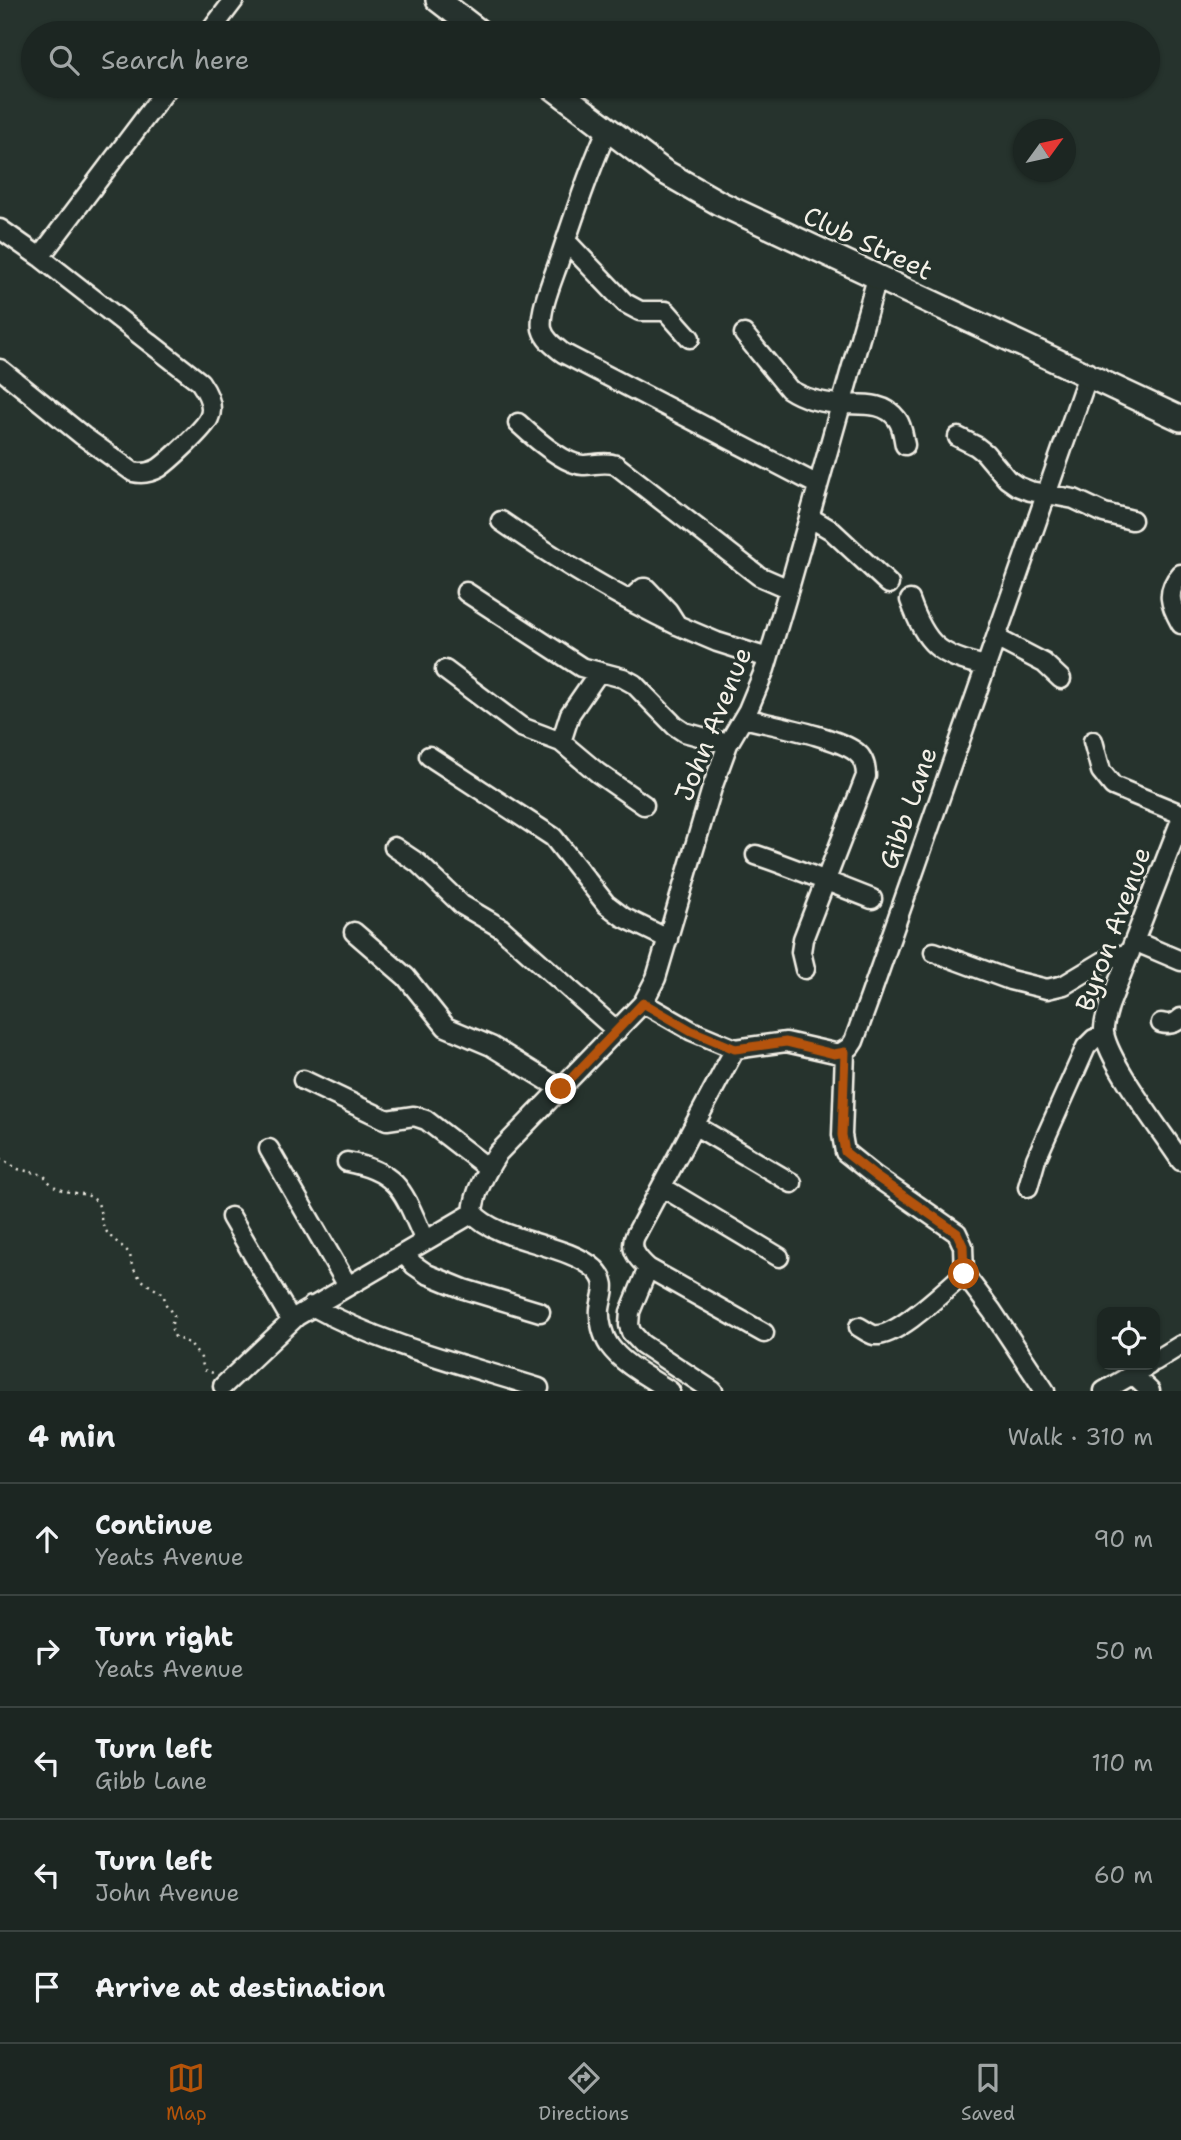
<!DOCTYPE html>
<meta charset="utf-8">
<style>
:root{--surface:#1c2622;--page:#252e2a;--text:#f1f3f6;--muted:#a0a5a5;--line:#3a4340;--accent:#b45309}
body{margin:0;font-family:"Shantell Sans",sans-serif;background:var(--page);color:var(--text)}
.controls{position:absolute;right:21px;bottom:21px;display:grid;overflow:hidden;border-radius:14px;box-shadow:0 2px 5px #0004}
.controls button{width:63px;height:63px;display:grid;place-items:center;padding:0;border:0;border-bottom:2px solid var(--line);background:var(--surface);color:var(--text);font:35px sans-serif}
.compass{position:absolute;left:1013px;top:119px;width:63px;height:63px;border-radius:50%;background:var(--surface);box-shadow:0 2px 5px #0004;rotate:57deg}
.stop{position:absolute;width:21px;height:21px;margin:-16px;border:5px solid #b45309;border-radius:50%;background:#fff}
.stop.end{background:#b45309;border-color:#fff;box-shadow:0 2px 7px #0008}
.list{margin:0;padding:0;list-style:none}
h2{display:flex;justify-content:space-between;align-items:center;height:91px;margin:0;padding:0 28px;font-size:30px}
h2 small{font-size:23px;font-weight:400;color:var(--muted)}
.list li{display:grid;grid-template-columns:46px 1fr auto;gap:21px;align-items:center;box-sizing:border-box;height:112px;padding:0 28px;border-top:2px solid var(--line)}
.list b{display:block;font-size:26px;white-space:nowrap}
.list p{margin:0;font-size:23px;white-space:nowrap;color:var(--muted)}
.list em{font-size:23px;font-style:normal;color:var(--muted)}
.icon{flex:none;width:38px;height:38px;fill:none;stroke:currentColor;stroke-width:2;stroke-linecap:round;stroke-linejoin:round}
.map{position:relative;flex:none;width:1181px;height:1391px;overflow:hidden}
.search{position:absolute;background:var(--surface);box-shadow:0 2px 5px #0004;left:21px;right:21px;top:21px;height:77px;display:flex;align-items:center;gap:18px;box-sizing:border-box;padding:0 24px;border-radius:38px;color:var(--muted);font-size:26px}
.sheet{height:651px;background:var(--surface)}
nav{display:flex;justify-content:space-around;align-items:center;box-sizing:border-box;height:98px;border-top:2px solid var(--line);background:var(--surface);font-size:19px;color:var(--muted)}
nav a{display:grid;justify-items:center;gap:4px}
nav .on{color:var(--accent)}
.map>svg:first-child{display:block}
</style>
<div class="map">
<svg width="1181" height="1391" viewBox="0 0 1181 1391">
<rect width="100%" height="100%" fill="#26332d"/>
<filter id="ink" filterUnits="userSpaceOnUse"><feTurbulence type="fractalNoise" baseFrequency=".0143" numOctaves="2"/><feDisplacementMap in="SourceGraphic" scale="14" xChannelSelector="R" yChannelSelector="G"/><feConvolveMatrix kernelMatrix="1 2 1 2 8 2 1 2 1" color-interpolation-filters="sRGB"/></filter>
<g filter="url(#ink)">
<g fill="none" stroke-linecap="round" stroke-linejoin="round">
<g stroke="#f4f1e8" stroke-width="23">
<path id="minor" d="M209,33L234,0
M608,128C589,171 574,216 559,261C553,279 539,310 542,329C545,340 554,346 563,353L818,485
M0,229L40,257L200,382C207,392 215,406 209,418C205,428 169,461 159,468C150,473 142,474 133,472L83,436L0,369
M566,241L625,303L640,311H666L690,338
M40,257L169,86
M744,334L789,389C804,399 823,403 841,404C861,405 884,401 897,419C903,427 903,437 905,445
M518,423C532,436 563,464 583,465C594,465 605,461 616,465L759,576L789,589
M958,437L976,446L985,453L1007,479L1017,486L1030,491L1074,499L1104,513L1132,520
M809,517L831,530L889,584
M501,521C557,560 616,596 677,625
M1181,574C1165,592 1170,604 1181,624
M466,592L581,667L623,678L634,684L675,726L684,732L728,744
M629,600L643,588H646L668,611L677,625L717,642L768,658
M910,600C926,645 939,656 986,666
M996,638L1044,663L1061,679
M445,670L521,727L561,742L598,773L644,805
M744,718C771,725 835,736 856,752C864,758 866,766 866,776L803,939L801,952L805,969
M1093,741L1101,771L1113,786L1181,814
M561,742L570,714L599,672
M429,756L553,837L606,904L623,917L668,939
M1181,820L1109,1006C1107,1015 1103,1023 1104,1033C1109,1063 1162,1132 1181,1161
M394,847L418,863L462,905L501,928L617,1031
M756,855C795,868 833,884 872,899
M354,932L406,977L446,1027L491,1046L561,1089
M1134,941L1181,961
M934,952L1010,980L1047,989L1064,985L1109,958L1130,953
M643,1003L692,1031L735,1049L786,1042L839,1054L850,1047L854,1041L870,997L1088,375
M1161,1023C1169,1025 1175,1024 1181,1018
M735,1049L635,1236C629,1249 638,1259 648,1268L764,1333
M845,1052L842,1135L845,1152L875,1176L957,1233L963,1246L964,1274C946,1289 897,1338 874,1335C869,1334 863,1329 859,1327
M303,1080L387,1120L414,1116L426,1120L488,1168
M694,1125L792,1183
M269,1149L348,1286
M347,1162C401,1172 404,1195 425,1241
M662,1187L779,1257
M1028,1187L1036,1159L1086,1047L1094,1039L1104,1035
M473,1213C474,1192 487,1170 498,1153L643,1003L656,978L712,788L728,744L748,710L765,669L786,599L877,278
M473,1213C498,1242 566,1243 595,1269C610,1284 602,1293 600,1309C599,1321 603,1336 609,1345C623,1365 650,1378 670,1391
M231,1217L291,1320
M404,1254L414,1265L427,1274L464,1289L540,1312
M648,1268L630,1312L629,1325L631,1332L642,1344L713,1391
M964,1274L992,1311L1045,1391
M312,1306C383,1345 462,1364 539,1388
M1155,1361L1181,1345
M1133,1375L1150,1391
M223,1386L297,1316L473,1213
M1104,1391L1149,1365"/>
</g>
<g stroke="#f4f1e8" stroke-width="28">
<path id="major" d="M438,0L481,33
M551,86L663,171L719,203L1181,419"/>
</g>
<path stroke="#f4f1e8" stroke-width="2.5" stroke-dasharray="2 5" stroke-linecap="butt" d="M0,1158L18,1169L44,1175C58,1199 83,1188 95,1200C102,1206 99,1217 103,1225C108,1238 120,1243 128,1252C132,1257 130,1262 133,1267C140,1283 152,1286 164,1295L165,1303L174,1316L171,1327L175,1337L189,1343L201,1358L204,1370L213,1373"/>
<use href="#minor" stroke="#26332d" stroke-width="18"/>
<use href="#major" stroke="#26332d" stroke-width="23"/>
</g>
</g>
<g fill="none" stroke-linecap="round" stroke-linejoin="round" filter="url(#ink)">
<path stroke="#b45309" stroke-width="9" d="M561,1089L643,1003L692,1031L735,1049L786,1042L834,1054L845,1052L842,1135L845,1152L875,1176L957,1233L963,1246L964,1274"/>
</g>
<g text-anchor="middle" stroke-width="6" stroke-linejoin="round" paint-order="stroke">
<g font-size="26" fill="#f4f1e8" stroke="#26332d">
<text transform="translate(868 243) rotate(25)" y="9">Club Street</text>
<text transform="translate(713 724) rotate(-68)" y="9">John Avenue</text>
<text transform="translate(908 808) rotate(-71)" y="9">Gibb Lane</text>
<text transform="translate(1113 929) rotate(-70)" y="9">Byron Avenue</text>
</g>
</g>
</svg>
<div class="controls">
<button><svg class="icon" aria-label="locate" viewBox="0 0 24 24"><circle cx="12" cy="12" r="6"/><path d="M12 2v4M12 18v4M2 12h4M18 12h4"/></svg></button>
</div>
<svg class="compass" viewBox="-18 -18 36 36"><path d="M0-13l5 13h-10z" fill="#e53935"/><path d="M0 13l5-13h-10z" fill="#a0a5a5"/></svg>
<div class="stop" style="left:964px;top:1274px"></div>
<div class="stop end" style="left:561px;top:1089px"></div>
<div class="search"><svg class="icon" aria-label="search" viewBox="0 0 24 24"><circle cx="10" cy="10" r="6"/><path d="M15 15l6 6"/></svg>Search here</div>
</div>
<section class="sheet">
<h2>4 min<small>Walk · 310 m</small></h2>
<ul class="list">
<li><svg class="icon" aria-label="ahead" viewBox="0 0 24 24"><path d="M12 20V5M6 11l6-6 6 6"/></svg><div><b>Continue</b><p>Yeats Avenue</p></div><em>90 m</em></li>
<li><svg class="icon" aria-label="right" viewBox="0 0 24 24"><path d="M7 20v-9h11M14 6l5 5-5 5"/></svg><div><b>Turn right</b><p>Yeats Avenue</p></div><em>50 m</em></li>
<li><svg class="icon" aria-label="left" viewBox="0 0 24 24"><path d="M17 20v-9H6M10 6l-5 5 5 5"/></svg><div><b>Turn left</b><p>Gibb Lane</p></div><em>110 m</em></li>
<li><svg class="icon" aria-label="left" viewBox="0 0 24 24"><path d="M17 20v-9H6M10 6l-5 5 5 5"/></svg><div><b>Turn left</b><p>John Avenue</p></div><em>60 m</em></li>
<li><svg class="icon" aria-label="arrive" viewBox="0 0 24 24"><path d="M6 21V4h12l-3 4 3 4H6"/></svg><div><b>Arrive at destination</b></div></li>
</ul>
</section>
<nav>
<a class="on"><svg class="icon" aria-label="map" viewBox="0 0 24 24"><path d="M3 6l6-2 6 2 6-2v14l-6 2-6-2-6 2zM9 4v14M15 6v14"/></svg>Map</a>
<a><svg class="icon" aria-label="directions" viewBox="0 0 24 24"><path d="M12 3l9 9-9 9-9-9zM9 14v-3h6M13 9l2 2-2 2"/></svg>Directions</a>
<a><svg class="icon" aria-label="saved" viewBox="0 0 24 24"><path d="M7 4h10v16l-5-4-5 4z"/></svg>Saved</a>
</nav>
